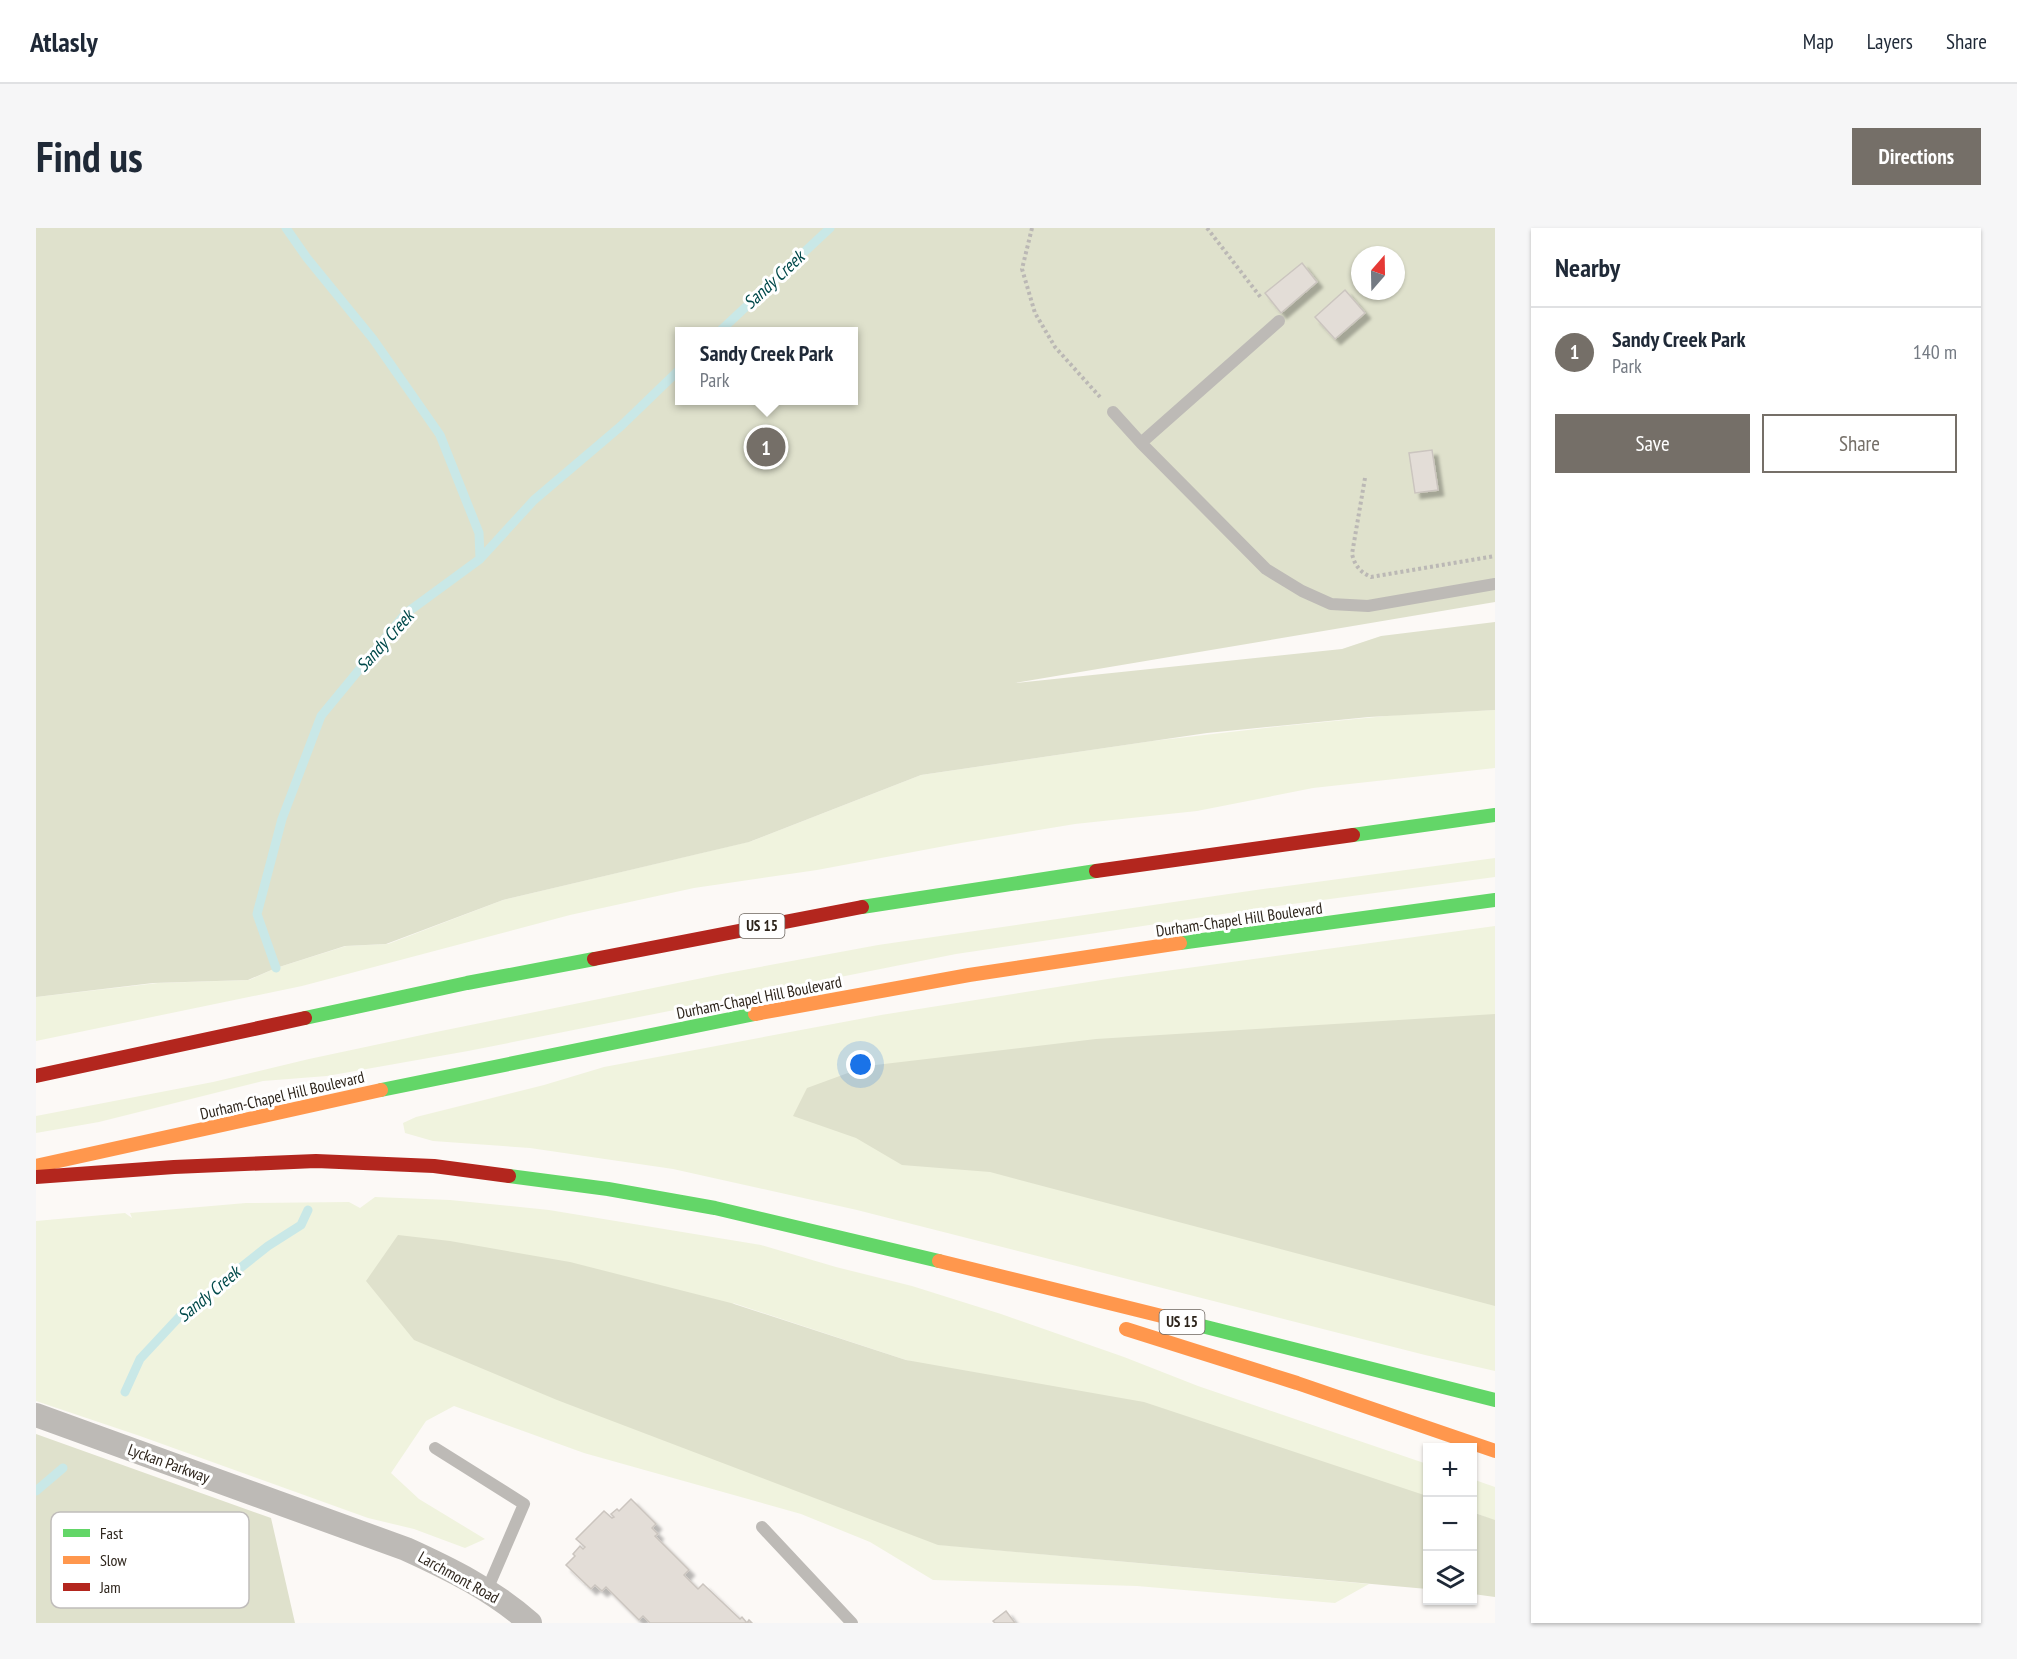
<!DOCTYPE html>
<meta charset="utf-8">
<style>
:root{--surface:#fff;--page:#f6f6f7;--text:#1f2937;--muted:#747a83;--line:#e0e1e3;--accent:#756f68}
body{margin:0;font-family:"PT Sans Narrow",sans-serif;background:var(--page);color:var(--text)}
.controls{position:absolute;right:18px;bottom:18px;display:grid;overflow:hidden;border-radius:0px;box-shadow:0 2px 4px #0004}
.controls button{width:54px;height:54px;display:grid;place-items:center;padding:0;border:0;border-bottom:2px solid var(--line);background:var(--surface);color:var(--text);font:30px sans-serif}
.compass{position:absolute;left:1315px;top:18px;width:54px;height:54px;border-radius:50%;background:var(--surface);box-shadow:0 2px 4px #0004;rotate:20deg}
.you{position:absolute;left:825px;top:837px;width:21px;height:21px;margin:-15px;border:4px solid #fff;border-radius:50%;background:#1a73e8;box-shadow:0 0 0 9px #1a73e833}
.badge{display:grid;place-items:center;width:39px;height:39px;border-radius:50%;background:var(--accent);color:#fff;font-size:20px;font-weight:700}
.pin{position:absolute;translate:-50% -50%;border:3px solid #fff;box-shadow:0 2px 6px #0006}
.popup{position:absolute;left:639px;top:99px;width:183px;height:78px;box-sizing:border-box;display:grid;place-content:center;border-radius:0px;background:var(--surface);filter:drop-shadow(0 2px 4px #0005);font-size:20px;white-space:nowrap;color:var(--muted)}
.popup b{font-size:22px;color:var(--text)}
.popup::after{content:'';position:absolute;left:50%;top:100%;margin-left:-12px;border:12px solid transparent;border-top-color:var(--surface)}
.list{margin:0;padding:0;list-style:none}
h2{display:flex;justify-content:space-between;align-items:center;height:78px;margin:0;padding:0 24px;font-size:26px}
h2 small{font-size:20px;font-weight:400;color:var(--muted)}
.list li{display:grid;grid-template-columns:39px 1fr auto;gap:18px;align-items:center;box-sizing:border-box;height:90px;padding:0 24px;border-top:2px solid var(--line)}
.list b{display:block;font-size:22px;white-space:nowrap}
.list p{margin:0;font-size:20px;white-space:nowrap;color:var(--muted)}
.list em{font-size:20px;font-style:normal;color:var(--muted)}
.actions{display:flex;gap:12px;padding:18px 24px}
.actions a{flex:1;padding:14px 0;border:2px solid var(--accent);border-radius:0px;text-align:center;font-size:21px;color:var(--accent)}
.actions .main{background:var(--accent);color:#fff}
.icon{flex:none;width:33px;height:33px;fill:none;stroke:currentColor;stroke-width:2;stroke-linecap:round;stroke-linejoin:round}
.map{position:relative;flex:none;width:1459px;height:1395px;overflow:hidden;border-radius:0px}
header{display:flex;align-items:center;gap:36px;box-sizing:border-box;height:84px;padding:0 30px;background:var(--surface);border-bottom:2px solid var(--line)}
header strong{font-size:28px}
nav{display:flex;gap:33px;margin-inline-start:auto;font-size:21px}
.intro{display:flex;align-items:center;justify-content:space-between;box-sizing:border-box;height:144px;padding:0 36px}
h1{margin:0;font-size:42px}
.button{padding:15px 27px;border-radius:0px;background:var(--accent);color:#fff;font-size:21px;font-weight:700}
main{display:flex;gap:36px;padding:0 36px}
aside{flex:1;background:var(--surface);border-radius:0px;box-shadow:0 2px 4px #0004}
.map>svg:first-child{display:block}
</style>
<header>
<strong>Atlasly</strong>
<nav><a>Map</a><a>Layers</a><a>Share</a></nav>
</header>
<div class="intro"><h1>Find us</h1><a class="button">Directions</a></div>
<main>
<div class="map">
<svg width="1459" height="1395" viewBox="0 0 1459 1395">
<defs>
<filter id="shadow"><feDropShadow dx="5.5" dy="5.5" stdDeviation="1.5" flood-color="#0004"/></filter>
</defs>
<rect width="100%" height="100%" fill="#fcf9f6"/>
<path fill="#f0f3de" d="M1459,482V540L1277,560L1161,583L1039,596L925,615L781,642L658,660L534,687L266,758L0,813V769L122,755L213,752L240,740L310,718L352,716L467,672L716,613L885,547L1116,513L1247,498L1361,487Z
M1459,630V649L1227,680L920,726L432,823L291,848L227,853L63,894L0,905V888L177,854L273,831L400,804L686,746L842,717L1220,662Z
M1459,698V1143L1389,1127L821,982L637,941L494,920L397,913L369,905L367,895L380,889L508,857L568,839L845,787L1078,750Z
M339,969L414,972L513,982L725,1017L800,1039L876,1058L965,1086L1088,1129L1162,1158L1391,1236V1268L870,1132L697,1075L906,1317L1333,1356L1299,1375L1101,1358L897,1352L834,1314L765,1286L548,1225L418,1178L390,1193L355,1245L383,1271L449,1311L429,1320L378,1301L332,1290L104,1208L0,1173V993L89,985L96,990L94,985L210,975L313,974L324,980Z
M1436,1251L1459,1259V1293L1437,1284Z"/>
<path fill="#dfe1cc" fill-rule="evenodd" d="M0,0H1459V374L979,455L1306,421L1345,408L1459,394V482L1333,489L1171,505L885,547L713,614L467,672L350,716L309,718L240,740L212,752L117,755L0,769ZM1324,27H1360V63H1324ZM643,104H817V172H643Z
M1459,786V1078L954,944L866,937L820,910L757,888L771,860L831,838L1060,811Z
M362,1007L414,1013L534,1034L695,1075L870,1132L1108,1174L1391,1268V1361L902,1317L521,1172L378,1112L330,1053Z
M0,1206L235,1290L259,1395H0Z
M1436,1284L1459,1292V1369L1437,1366Z"/>
<g fill="none" stroke-linecap="round" stroke-linejoin="round">
<path stroke="#c9e8e7" stroke-width="9" d="M250,0L271,30L337,111L404,207L443,305L444,331
M683,104L794,0
M240,740L221,686L246,591L285,488L369,386L444,331L498,272L585,198L643,142
M89,1164L104,1131L145,1087L232,1018L265,997L272,982
M0,1263L27,1240"/>
</g>
<path fill="#e3ddd7" stroke="#cbc5bf" stroke-width="1.5" filter="url(#shadow)" d="M1266,35L1281,54L1245,85L1229,65Z
M1309,62L1329,85L1299,111L1279,89Z
M1396,222L1402,262L1379,265L1373,225Z
M595,1271L620,1296L616,1300L622,1306L619,1308L653,1342L648,1347L662,1361L667,1356L704,1391L706,1389L711,1395L713,1392L716,1395H614L607,1388L603,1392L570,1359L566,1363L559,1357L555,1361L530,1337L539,1328L537,1326L544,1318L547,1321L549,1319L540,1311L568,1283L576,1290L578,1289L575,1286L581,1281L583,1283Z
M970,1383L979,1395H959L957,1393Z"/>
<g fill="none" stroke-linecap="round" stroke-linejoin="round">
<path stroke="#bbb8b5" stroke-width="4" stroke-dasharray="3 3" stroke-linecap="butt" d="M996,0L986,41L999,85L1019,119L1064,169
M1171,0L1226,71
M1329,250L1316,326C1319,338 1324,344 1335,349L1459,328"/>
<path stroke="#bdbab6" stroke-width="12" d="M1077,184L1105,215L1230,341L1266,363L1295,376L1332,378L1459,356
M1105,215L1243,93
M399,1220L488,1276L451,1362
M726,1299L816,1395"/>
<path stroke="#bdbab6" stroke-width="24" d="M0,1187L370,1321C414,1341 457,1362 494,1395"/>
<path stroke="#63d668" stroke-width="14" d="M1317,607L1459,587
M826,679L1060,643
M1144,715L1459,672
M269,790L431,755L558,731
M345,862L719,786
M473,948L572,961L679,980L903,1033
M1154,1095L1459,1172"/>
<path stroke="#ff974d" stroke-width="14" d="M719,786L933,747L1144,715
M0,938L345,862
M903,1033L1154,1095
M1090,1101L1261,1155L1459,1223"/>
<path stroke="#b3261e" stroke-width="14" d="M1060,643L1317,607
M558,731L826,679
M0,848L269,790
M0,949L138,939L280,933L398,938L473,948"/>
</g>
<g text-anchor="middle" stroke-width="6" stroke-linejoin="round" paint-order="stroke">
<g fill="#fff" stroke="#6c665f" stroke-width="1.5">
<rect x="703.5" y="686" width="45" height="24" rx="4.5"/>
<rect x="1123.5" y="1082" width="45" height="24" rx="4.5"/>
</g>
<g font-size="15" font-weight="bold" fill="#2d241b">
<text x="726" y="703">US 15</text>
<text x="1146" y="1099">US 15</text>
</g>
<g font-size="16" fill="#2d241b" stroke="#fff">
<text transform="translate(1203 691) rotate(-8)" y="6">Durham-Chapel Hill Boulevard</text>
<text transform="translate(723 769) rotate(-11)" y="6">Durham-Chapel Hill Boulevard</text>
<text transform="translate(246 867) rotate(-13)" y="6">Durham-Chapel Hill Boulevard</text>
<text transform="translate(133 1235) rotate(20)" y="6">Lyckan Parkway</text>
<text transform="translate(423 1349) rotate(29)" y="6">Larchmont Road</text>
</g>
<g font-size="18" font-style="italic" fill="#00494a" stroke="#fff">
<text transform="translate(738 52) rotate(-43)" y="6">Sandy Creek</text>
<text transform="translate(349 413) rotate(-48)" y="6">Sandy Creek</text>
<text transform="translate(173 1066) rotate(-40)" y="6">Sandy Creek</text>
</g>
</g>
<rect x="15" y="1284" width="198" height="96" rx="9" fill="#fff" stroke="#c0bdbb" stroke-width="1.5"/>
<rect x="27" y="1301" width="27" height="8" fill="#63d668"/>
<rect x="27" y="1328" width="27" height="8" fill="#ff974d"/>
<rect x="27" y="1355" width="27" height="8" fill="#b3261e"/>
<g font-size="16" fill="#2d241b">
<text x="64" y="1311">Fast</text>
<text x="64" y="1338">Slow</text>
<text x="64" y="1365">Jam</text>
</g>
</svg>
<div class="controls">
<button>+</button>
<button>−</button>
<button><svg class="icon" aria-label="layers" viewBox="0 0 24 24"><path d="M12 4l9 5-9 5-9-5zM3 14l9 5 9-5"/></svg></button>
</div>
<svg class="compass" viewBox="-18 -18 36 36"><path d="M0-13l5 13h-10z" fill="#e53935"/><path d="M0 13l5-13h-10z" fill="#747a83"/></svg>
<div class="you"></div>
<div class="pin badge" style="left:730px;top:219px">1</div>
<div class="popup"><b>Sandy Creek Park</b>Park</div>
</div>
<aside>
<h2>Nearby<small></small></h2>
<ul class="list">
<li><span class="badge">1</span><div><b>Sandy Creek Park</b><p>Park</p></div><em>140 m</em></li>
</ul>
<div class="actions"><a class="main">Save</a><a>Share</a></div>
</aside>
</main>
